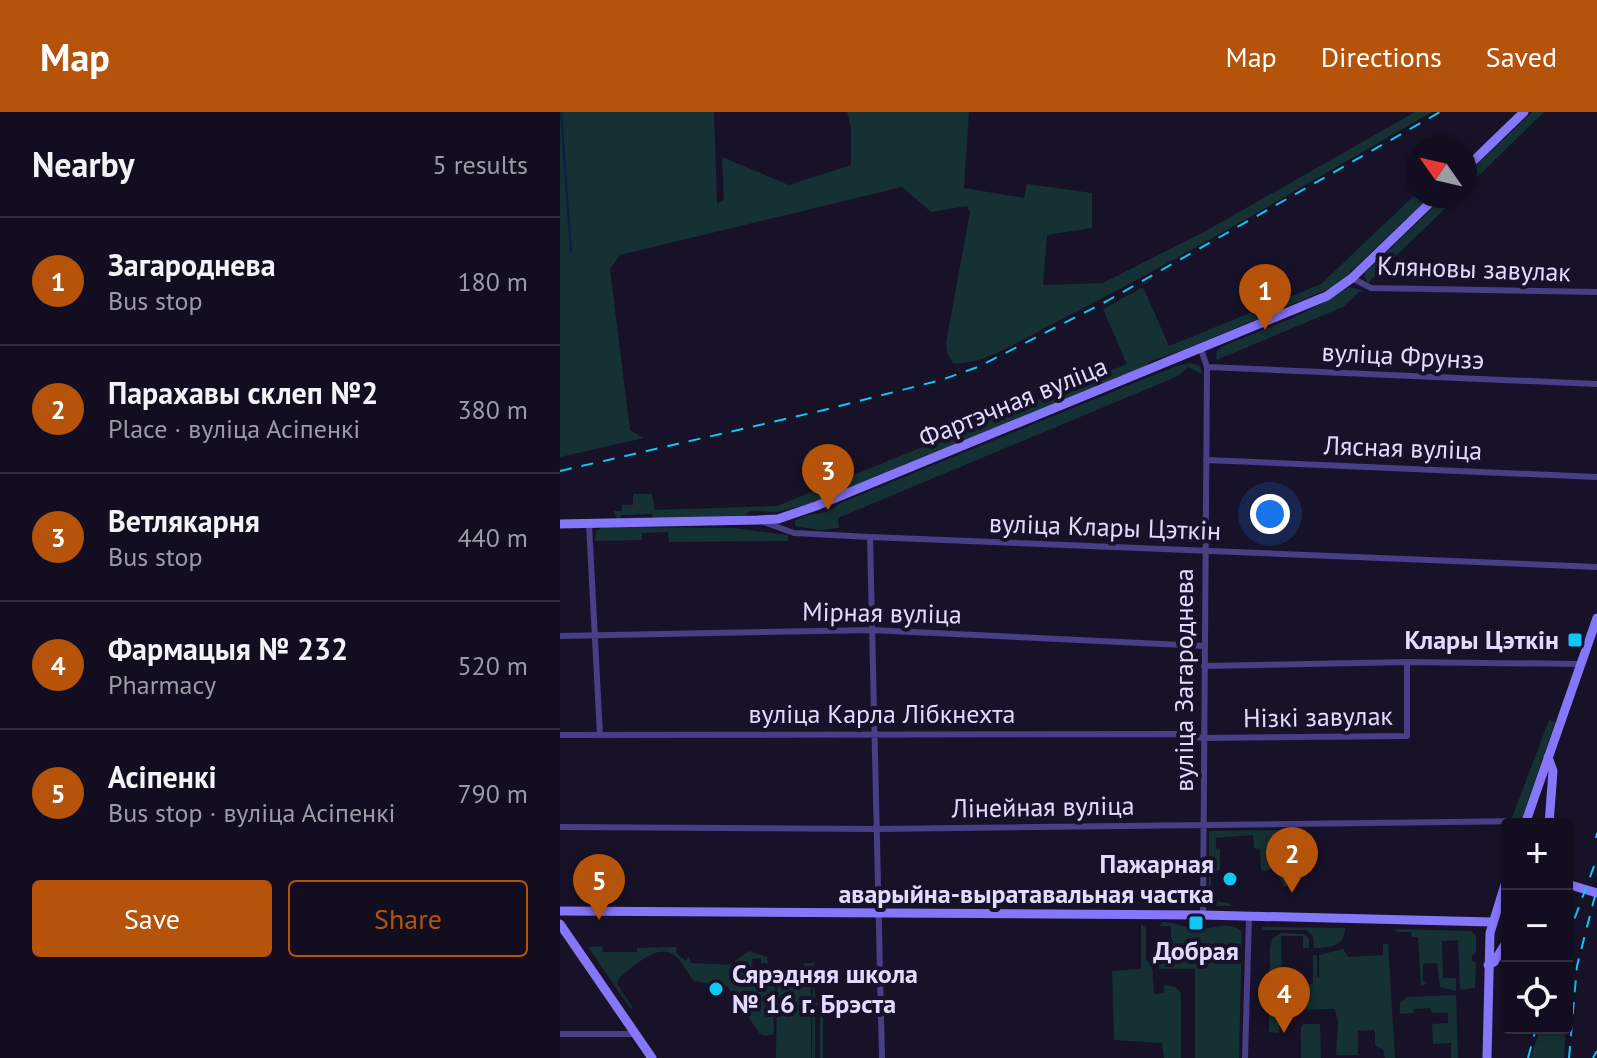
<!DOCTYPE html>
<meta charset="utf-8">
<style>
:root{--surface:#120e1f;--page:#1b1728;--text:#f1f3f6;--muted:#9c9ca4;--line:#312e3d;--accent:#b45309}
body{margin:0;font-family:"PT Sans",sans-serif;background:var(--page);color:var(--text)}
.controls{position:absolute;right:24px;bottom:24px;display:grid;overflow:hidden;border-radius:8px;box-shadow:0 2px 6px #0004}
.controls button{width:72px;height:72px;display:grid;place-items:center;padding:0;border:0;border-bottom:2px solid var(--line);background:var(--surface);color:var(--text);font:40px sans-serif}
.compass{position:absolute;left:845px;top:24px;width:72px;height:72px;border-radius:50%;background:var(--surface);box-shadow:0 2px 6px #0004;rotate:304deg}
.you{position:absolute;left:710px;top:402px;width:28px;height:28px;margin:-20px;border:6px solid #fff;border-radius:50%;background:#1a73e8;box-shadow:0 0 0 12px #1a73e833}
.badge{display:grid;place-items:center;width:52px;height:52px;border-radius:50%;background:var(--accent);color:#fff;font-size:26px;font-weight:700}
.pin{position:absolute;translate:-50% -66px;filter:drop-shadow(0 2px 4px #0008)}
.pin::after{content:'';position:absolute;top:42px;width:28px;height:24px;background:inherit;clip-path:polygon(0 0,100% 0,50% 100%)}
.list{margin:0;padding:0;list-style:none}
h2{display:flex;justify-content:space-between;align-items:center;height:104px;margin:0;padding:0 32px;font-size:34px}
h2 small{font-size:26px;font-weight:400;color:var(--muted)}
.list li{display:grid;grid-template-columns:52px 1fr auto;gap:24px;align-items:center;box-sizing:border-box;height:128px;padding:0 32px;border-top:2px solid var(--line)}
.list b{display:block;font-size:30px;white-space:nowrap}
.list p{margin:0;font-size:26px;white-space:nowrap;color:var(--muted)}
.list em{font-size:26px;font-style:normal;color:var(--muted)}
.actions{display:flex;gap:16px;padding:24px 32px}
.actions a{flex:1;padding:18px 0;border:2px solid var(--accent);border-radius:8px;text-align:center;font-size:28px;color:var(--accent)}
.actions .main{background:var(--accent);color:#fff}
.icon{flex:none;width:44px;height:44px;fill:none;stroke:currentColor;stroke-width:2;stroke-linecap:round;stroke-linejoin:round}
.map{position:relative;flex:none;width:1037px;height:946px;overflow:hidden}
header{display:flex;align-items:center;gap:48px;box-sizing:border-box;height:112px;padding:0 40px;background:var(--accent);color:#fff}
header strong{font-size:38px}
nav{display:flex;gap:44px;margin-inline-start:auto;font-size:28px}
main{display:flex}
aside{flex:1;background:var(--surface)}
.map>svg:first-child{display:block}
</style>
<header>
<strong>Map</strong>
<nav><a>Map</a><a>Directions</a><a>Saved</a></nav>
</header>
<main>
<aside>
<h2>Nearby<small>5 results</small></h2>
<ul class="list">
<li><span class="badge">1</span><div><b>Загароднева</b><p>Bus stop</p></div><em>180 m</em></li>
<li><span class="badge">2</span><div><b>Парахавы склеп №2</b><p>Place · вуліца Асіпенкі</p></div><em>380 m</em></li>
<li><span class="badge">3</span><div><b>Ветлякарня</b><p>Bus stop</p></div><em>440 m</em></li>
<li><span class="badge">4</span><div><b>Фармацыя № 232</b><p>Pharmacy</p></div><em>520 m</em></li>
<li><span class="badge">5</span><div><b>Асіпенкі</b><p>Bus stop · вуліца Асіпенкі</p></div><em>790 m</em></li>
</ul>
<div class="actions"><a class="main">Save</a><a>Share</a></div>
</aside>
<div class="map">
<svg width="1037" height="946" viewBox="0 0 1037 946">
<rect width="100%" height="100%" fill="#181229"/>
<path fill="#153133" d="M0,0H154L157,92L164,88L162,45L229,73L291,53V15L287,0H409L404,76L464,86L467,72L532,81V116L487,123L483,173L543,171L644,120L855,0H872C746,72 623,146 494,211C468,224 422,255 393,251L387,240L386,231L410,100L407,94L371,100L342,75L60,143L50,157L70,318L84,326L0,345Z
M972,0H984L905,77V64Z
M856,82L870,84L787,163L771,176L623,238L591,249L584,255L246,393L216,400L190,399L186,403L93,408L92,402L61,403L60,408L56,406L54,399H62V393H73V382H92L95,398L217,394L567,252L543,197L583,175L609,234L761,172Z
M885,84H898L808,171L804,165L806,160Z
M789,175L805,179L799,180L783,195L659,247V249L656,246L657,239L661,235C704,217 750,202 789,175Z
M631,251L640,254L642,262L628,255L618,264L278,406L279,416L259,418L235,414V409C248,399 268,405 278,392L616,254Z
M43,415L174,416L228,423V429L109,430L108,420L82,421V428L35,429L36,419Z
M989,608L995,610L962,706H952Z
M724,718V744L731,772L724,775L719,765L722,763L718,754L705,759L701,757L700,737L694,736L693,723L656,726V736L660,737V758L651,759V776H655V789L669,791L672,794H649V719Z
M602,810C614,810 623,815 633,817C648,820 668,806 682,820L679,946H635V857H599V832H611V814H599Z
M581,812L586,816V847L592,854L594,882L604,881V873L616,875L621,881V946H604L602,931L554,928L552,859L581,857Z
M702,815L785,816C785,834 769,836 754,836L753,825L747,818H702Z
M834,817L912,819L916,824V841L912,844V849L916,851L915,876L900,878L898,828L882,829L883,866H896V879L880,875L877,851L863,852V869L868,871L861,874L858,825H852L851,820H837Z
M721,821L744,822L749,827V836H743V824H721L722,873L753,872V843H757V865H759V843L783,837L788,845L823,843V832H828L835,946H825L823,938L815,933V918L798,919V943H776L778,910L775,897L719,898V921L709,920L710,835L713,826Z
M42,834L43,840H77V836L116,835L117,842L126,849L129,844L131,851L175,853V849L189,839L207,845L208,851H201V846L192,847L193,861L243,857L244,851H254L255,891L263,892V946H260V894L255,893V946H252L253,854H250L249,865L230,861C206,870 214,901 214,922L205,924L200,922L167,874L134,869C127,861 123,850 114,843C98,830 71,856 59,866L57,872L73,896L71,897L28,835Z
M233,862L242,864L251,875V946H216L217,875L224,865Z
M896,883L898,946H891V931L873,932L872,912L888,911V901H872L871,896L854,897L853,901L840,902V891L847,885Z
M743,912H760L761,946H741V916Z
M980,916H1006L1004,946H971Z"/>
<g fill="none" stroke-linecap="round" stroke-linejoin="round">
<path stroke="#0d1c47" stroke-width="2" d="M1,0L11,140"/>
<path stroke="#483f86" stroke-width="6" d="M792,166L811,176L1037,180
M641,237L647,255L643,803
M647,255L1037,272
M646,348L1037,365
M201,409L234,421L310,425L1037,455
M29,412L40,623
M310,425L322,946
M0,524L311,518L644,534
M644,554L847,550L1020,552
M0,623L618,622L643,626L847,624V550
M0,715L318,717L966,709
M0,922H76
M685,946L689,804"/>
<path stroke="#8676fa" stroke-width="9" d="M905,57L964,0
M0,412L198,408L218,407L256,394L767,184L792,166L877,84
M988,645L993,659L989,712
M965,712L1037,506
M1007,772L1037,781
M0,799L643,803L932,810
M0,812L92,946
M928,853L934,850L947,829
M927,946L930,821L947,766"/>
<path stroke="#0fc7f6" stroke-width="2" stroke-dasharray="12 10" stroke-linecap="butt" d="M0,359L260,299L381,268L418,255L547,189L880,0
M1036,726L1037,721
M1007,827L1037,746
M968,946L976,916
M1009,946L1017,854L1037,776
M1033,946L1037,939"/>
</g>
<g fill="#0fc7f6" stroke="#181229" stroke-width="3">
<rect x="1007" y="520" width="16" height="16" rx="4"/>
<circle cx="670" cy="767" r="8"/>
<rect x="628" y="803" width="16" height="16" rx="4"/>
<circle cx="156" cy="877" r="8"/>
</g>
<g text-anchor="middle" stroke-width="8" stroke-linejoin="round" paint-order="stroke">
<g font-size="26" fill="#e2dbfe" stroke="#181229">
<text transform="translate(914 157) rotate(2)" y="9">Кляновы завулак</text>
<text transform="translate(843 244) rotate(3)" y="9">вуліца Фрунзэ</text>
<text transform="translate(453 290) rotate(-22)" y="9">Фартэчная вуліца</text>
<text transform="translate(843 336) rotate(2)" y="9">Лясная вуліца</text>
<text transform="translate(545 415) rotate(2)" y="9">вуліца Клары Цэткін</text>
<text transform="translate(322 501) rotate(1)" y="9">Мірная вуліца</text>
<text transform="translate(624 568) rotate(-90)" y="9">вуліца Загароднева</text>
<text x="322" y="611">вуліца Карла Лібкнехта</text>
<text transform="translate(758 605) rotate(-1)" y="9">Нізкі завулак</text>
<text transform="translate(483 695) rotate(-1)" y="9">Лінейная вуліца</text>
</g>
<g font-size="26" font-weight="bold" fill="#e2dbfe" stroke="#181229" text-anchor="end">
<text x="999" y="537">Клары Цэткін</text>
<text x="654" y="761">Пажарная<tspan x="654" dy="30">аварыйна-выратавальная частка</tspan></text>
<text x="636" y="848" text-anchor="middle">Добрая</text>
<text x="172" y="871" text-anchor="start">Сярэдняя школа<tspan x="172" dy="30">№ 16 г. Брэста</tspan></text>
</g>
</g>
</svg>
<div class="controls">
<button>+</button>
<button>−</button>
<button><svg class="icon" aria-label="locate" viewBox="0 0 24 24"><circle cx="12" cy="12" r="6"/><path d="M12 2v4M12 18v4M2 12h4M18 12h4"/></svg></button>
</div>
<svg class="compass" viewBox="-18 -18 36 36"><path d="M0-13l5 13h-10z" fill="#e53935"/><path d="M0 13l5-13h-10z" fill="#9c9ca4"/></svg>
<div class="you"></div>
<div class="pin badge" style="left:705px;top:218px">1</div>
<div class="pin badge" style="left:732px;top:781px">2</div>
<div class="pin badge" style="left:268px;top:398px">3</div>
<div class="pin badge" style="left:724px;top:921px">4</div>
<div class="pin badge" style="left:39px;top:808px">5</div>
</div>
</main>
